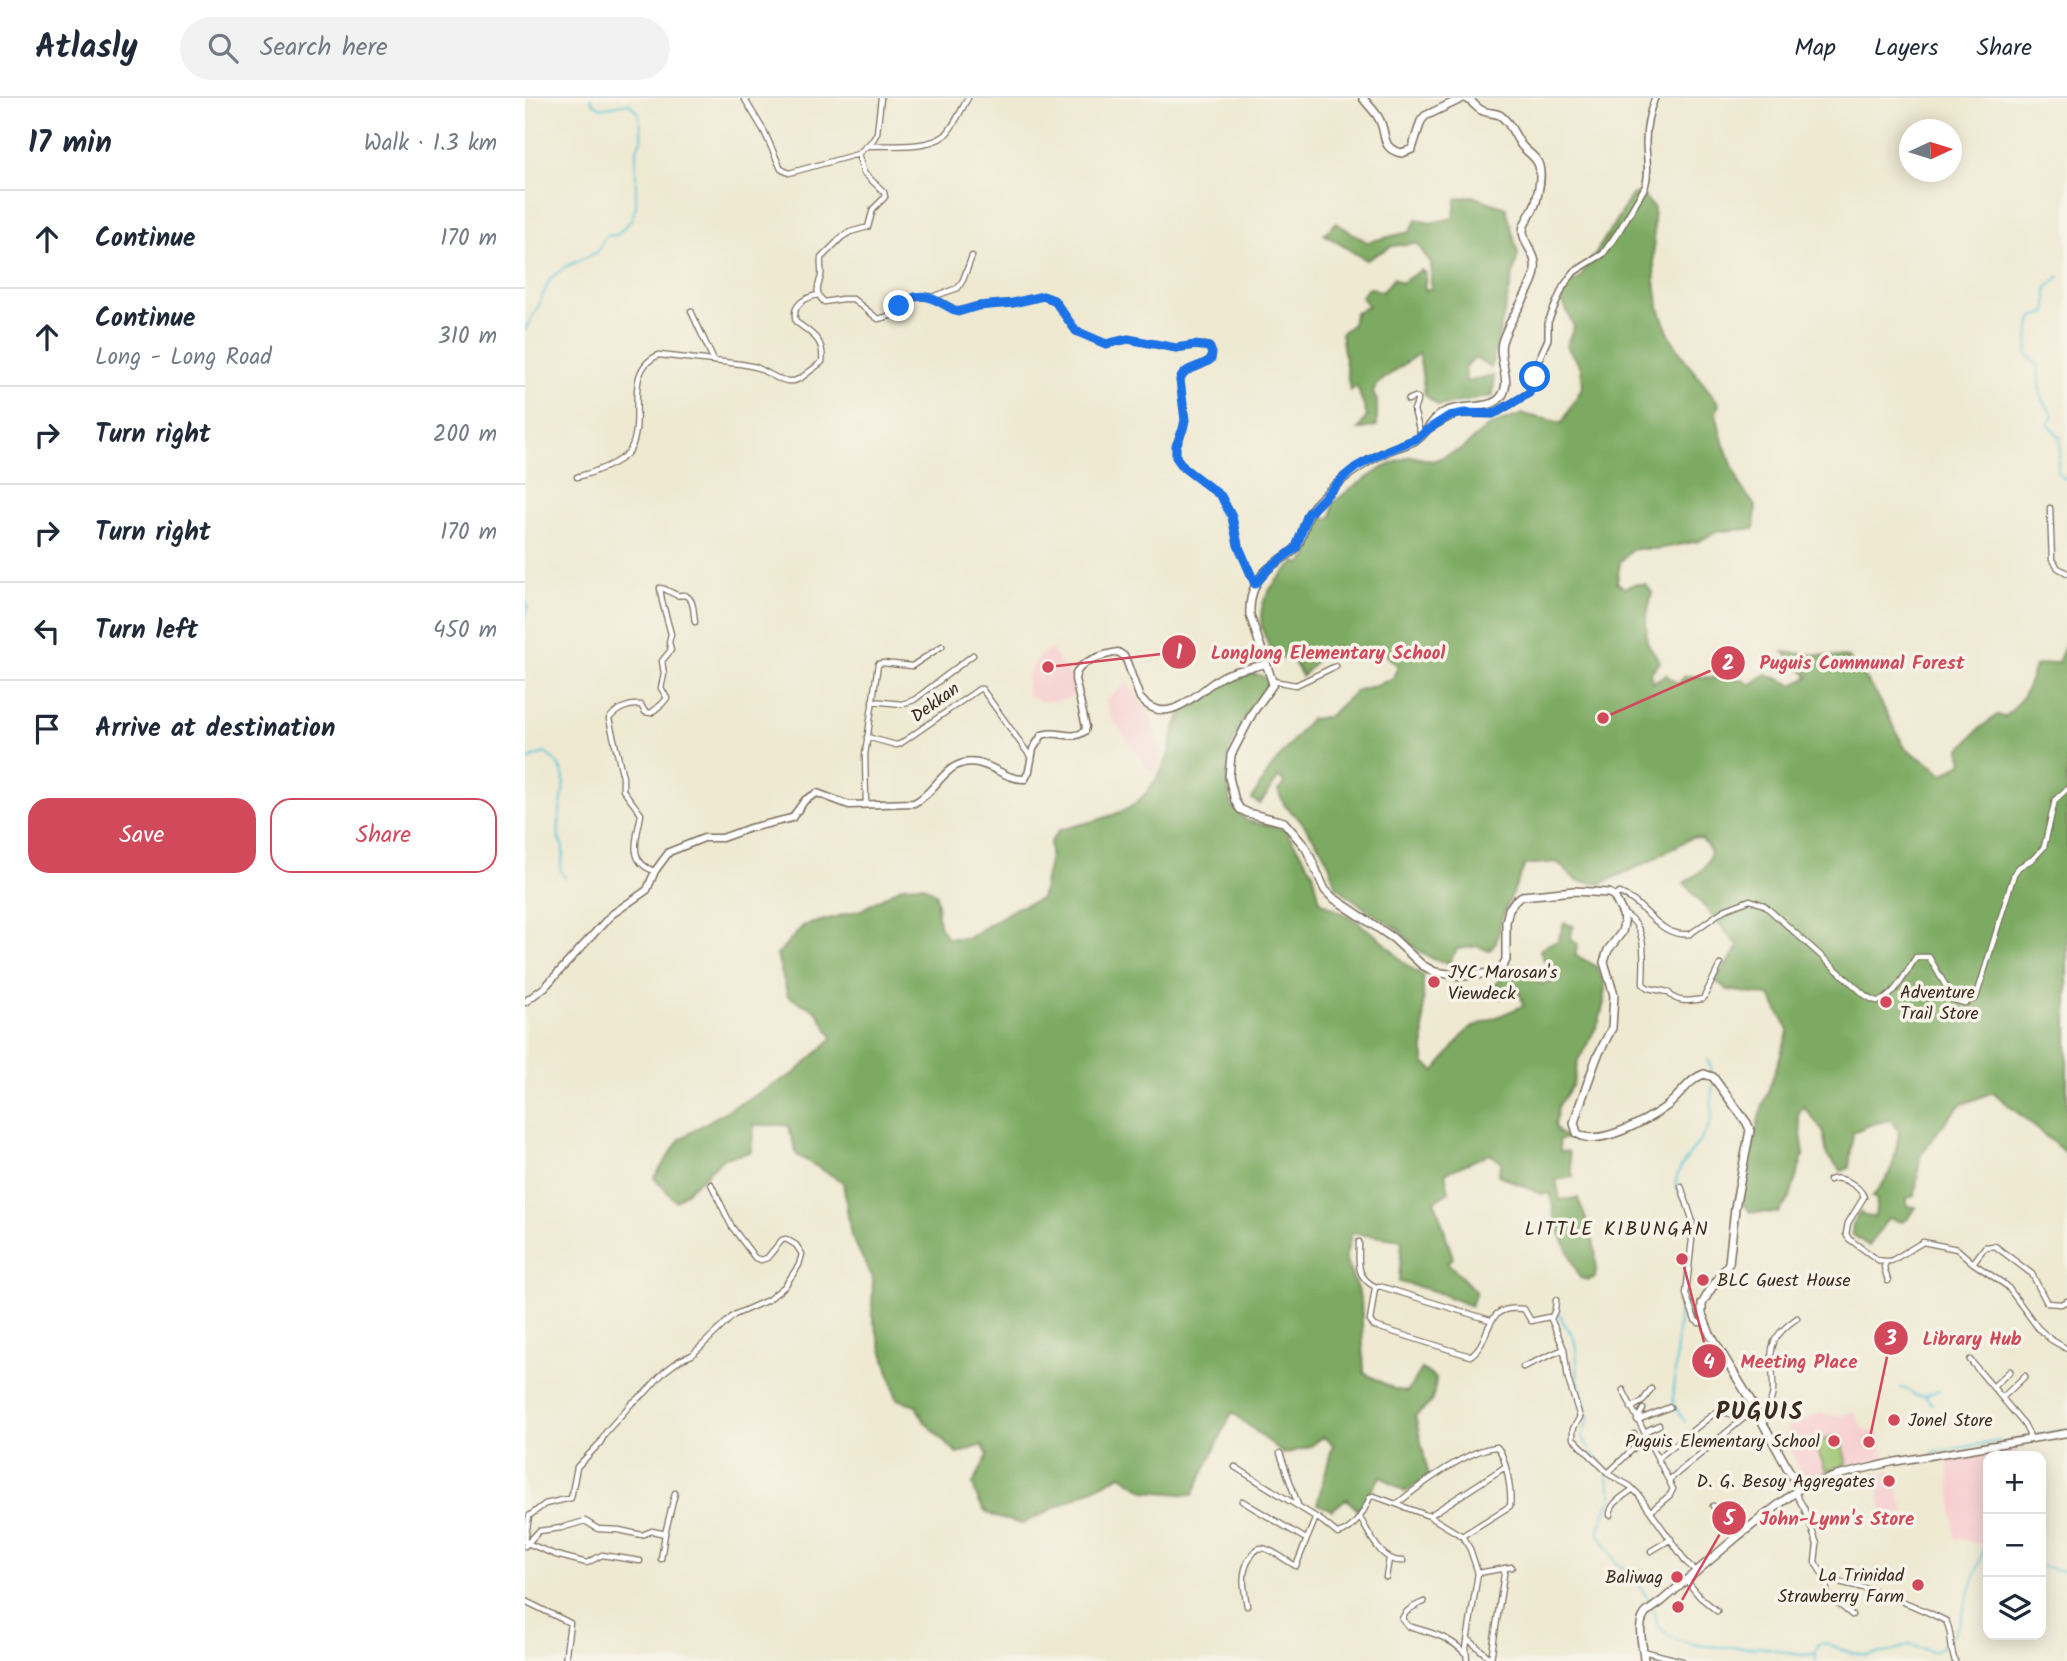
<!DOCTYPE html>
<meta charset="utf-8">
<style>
:root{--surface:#fff;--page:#f2f2f3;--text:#1f2937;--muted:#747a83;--line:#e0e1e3;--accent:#d1495b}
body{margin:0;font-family:Kalam,sans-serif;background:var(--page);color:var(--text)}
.controls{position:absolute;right:21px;bottom:21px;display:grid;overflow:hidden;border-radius:14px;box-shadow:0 4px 18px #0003}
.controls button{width:63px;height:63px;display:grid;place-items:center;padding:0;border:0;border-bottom:2px solid var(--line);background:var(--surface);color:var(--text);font:35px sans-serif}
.compass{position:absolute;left:1374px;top:21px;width:63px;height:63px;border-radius:50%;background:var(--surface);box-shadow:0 4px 18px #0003;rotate:86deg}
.stop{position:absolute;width:21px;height:21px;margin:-16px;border:5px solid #1a73e8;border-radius:50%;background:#fff}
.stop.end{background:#1a73e8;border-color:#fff;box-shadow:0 2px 7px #0008}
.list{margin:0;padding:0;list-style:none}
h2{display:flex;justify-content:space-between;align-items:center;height:91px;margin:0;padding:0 28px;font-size:30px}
h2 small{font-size:23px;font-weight:400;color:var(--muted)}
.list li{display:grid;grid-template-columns:46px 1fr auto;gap:21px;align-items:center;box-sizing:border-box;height:98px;padding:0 28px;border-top:2px solid var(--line)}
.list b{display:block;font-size:26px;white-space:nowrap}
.list p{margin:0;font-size:23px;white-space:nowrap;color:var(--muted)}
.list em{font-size:23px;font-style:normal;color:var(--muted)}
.actions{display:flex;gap:14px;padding:21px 28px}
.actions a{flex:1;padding:16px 0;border:2px solid var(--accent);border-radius:21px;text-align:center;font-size:24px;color:var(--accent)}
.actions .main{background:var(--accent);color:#fff}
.icon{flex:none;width:38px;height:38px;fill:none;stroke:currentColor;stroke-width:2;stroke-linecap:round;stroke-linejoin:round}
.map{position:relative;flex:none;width:1542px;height:1563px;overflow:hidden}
header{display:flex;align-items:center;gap:42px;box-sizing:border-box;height:98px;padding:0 35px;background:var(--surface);border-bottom:2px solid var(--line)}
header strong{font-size:33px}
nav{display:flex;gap:38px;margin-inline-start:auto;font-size:24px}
.search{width:490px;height:63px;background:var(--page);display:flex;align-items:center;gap:18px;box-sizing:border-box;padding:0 24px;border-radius:38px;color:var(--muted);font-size:26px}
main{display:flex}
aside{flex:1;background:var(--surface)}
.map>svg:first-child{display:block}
</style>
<header>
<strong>Atlasly</strong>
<div class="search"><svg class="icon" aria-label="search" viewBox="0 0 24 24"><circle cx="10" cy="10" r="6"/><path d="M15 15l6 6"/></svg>Search here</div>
<nav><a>Map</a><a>Layers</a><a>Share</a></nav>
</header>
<main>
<aside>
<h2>17 min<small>Walk · 1.3 km</small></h2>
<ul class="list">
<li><svg class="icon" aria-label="ahead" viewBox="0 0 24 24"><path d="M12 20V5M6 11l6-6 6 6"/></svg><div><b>Continue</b></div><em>170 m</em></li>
<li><svg class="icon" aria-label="ahead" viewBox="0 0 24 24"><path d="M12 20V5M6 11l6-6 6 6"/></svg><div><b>Continue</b><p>Long - Long Road</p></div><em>310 m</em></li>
<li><svg class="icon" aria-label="right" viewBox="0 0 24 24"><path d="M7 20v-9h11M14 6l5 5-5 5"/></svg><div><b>Turn right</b></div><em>200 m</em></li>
<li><svg class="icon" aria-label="right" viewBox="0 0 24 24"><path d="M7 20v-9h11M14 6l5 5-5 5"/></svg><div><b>Turn right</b></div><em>170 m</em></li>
<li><svg class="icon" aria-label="left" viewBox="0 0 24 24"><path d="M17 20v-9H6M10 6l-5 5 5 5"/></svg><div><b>Turn left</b></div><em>450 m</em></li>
<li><svg class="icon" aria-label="arrive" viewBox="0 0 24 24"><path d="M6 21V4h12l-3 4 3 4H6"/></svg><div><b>Arrive at destination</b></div></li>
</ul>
<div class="actions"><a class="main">Save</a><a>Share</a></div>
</aside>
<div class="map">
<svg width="1542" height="1563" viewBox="0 0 1542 1563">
<rect width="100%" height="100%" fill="#f7f3e8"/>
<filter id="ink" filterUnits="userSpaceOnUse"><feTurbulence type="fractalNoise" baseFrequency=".0143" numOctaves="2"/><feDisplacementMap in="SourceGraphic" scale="14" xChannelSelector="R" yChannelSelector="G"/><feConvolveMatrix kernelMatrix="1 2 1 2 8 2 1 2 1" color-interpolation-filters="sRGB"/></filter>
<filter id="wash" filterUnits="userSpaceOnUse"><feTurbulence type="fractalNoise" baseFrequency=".00686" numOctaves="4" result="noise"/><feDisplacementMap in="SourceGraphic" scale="28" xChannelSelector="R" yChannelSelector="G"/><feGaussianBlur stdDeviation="1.57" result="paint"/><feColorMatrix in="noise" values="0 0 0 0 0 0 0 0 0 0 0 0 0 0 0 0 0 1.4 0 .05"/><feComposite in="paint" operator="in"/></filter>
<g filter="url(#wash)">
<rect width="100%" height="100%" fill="#efe9d1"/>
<path fill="#f7cfd1" d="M526,551L548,583L550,594L543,601L518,604L502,597V578L513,559Z
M603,585L623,612L634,649L635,670L625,673L587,621L580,602Z
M1329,1313L1337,1330L1355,1336L1360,1360L1289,1378L1279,1383L1259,1337L1263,1335L1260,1329L1295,1315L1314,1318Z
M1492,1348L1491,1358H1463V1448L1430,1440L1423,1362Z
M1366,1371L1380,1414L1359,1417L1350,1376Z"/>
<path fill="#9cc46f" stroke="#6c7746" stroke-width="2" d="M1308,1338L1317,1344L1322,1366L1301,1373L1290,1346Z"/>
<path fill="#7daa62" stroke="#5c6a40" stroke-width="2" d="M1115,94L1129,110C1129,151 1125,197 1143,234C1156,260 1177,283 1194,306L1191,315L1198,344L1216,389L1231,409L1229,431L1193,433L1174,443L1133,451H1107L1095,464L1092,484L1099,490L1110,486H1120L1127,494L1121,521L1122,544L1135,564L1125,575L1128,584L1141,577L1153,586L1160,578L1217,581L1225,587L1241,576L1268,587L1284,579L1258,554L1324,560L1352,597L1380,650L1419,676L1438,664L1435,652L1454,631L1472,617L1480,619C1497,604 1503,590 1510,568L1533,564L1542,544V1056L1468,994L1435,1007L1416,1029L1395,1058L1390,1098L1382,1100V1108L1391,1109L1384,1120L1377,1124L1363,1120L1344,1148L1327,1136L1328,1125L1335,1114L1339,1118L1350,1119L1352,1101L1347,1099C1369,1074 1369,1066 1374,1034L1366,1022L1347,1026L1328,1034L1324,1070L1317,1073L1302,1058L1298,1033L1278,1008L1273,1016L1279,1055L1264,1102L1253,1115L1225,1114L1215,1100L1235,1016L1264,933L1245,898L1203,892L1190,882L1214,849L1159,785C1174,775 1182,772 1186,753L1177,741L1168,739L1127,762L1075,786L1052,783L1032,764L1000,767L977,819L971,845L964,853L953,848L932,851L924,865L910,862L897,855L889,849L876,833L842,812L810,787L805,768L797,752L777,724L760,708L753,693L760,685L754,679L735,706L727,701L743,674L785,621L803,619L831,593L855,586L868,580L873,568L859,555H835L816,560L811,549L797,552L788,567L777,578L766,559L750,561C746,551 740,540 737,530C731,501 752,480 771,464L776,466L784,457L778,450L788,423L807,419L808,405L824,392L859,369L886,358L908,363L937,351L964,328L998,316L1037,325L1058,288L1056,269L1041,248L1049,229L1036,200L1043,182L1053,183L1107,97Z
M947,98L981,110L993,156L966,270L950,260L940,269L941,284L969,278L968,298L914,308L900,297L894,255L851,287L848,295L852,303V328L833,332L842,318L832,288L825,293L816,235L827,227L830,215L843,208L836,198L844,189L857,194L869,180L876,185L896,172L901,176L899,193L906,190V165L891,145L867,148L841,162L799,136L811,125L842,144L885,134L892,121L905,125L929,120L931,101Z
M723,576C731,576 738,576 743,583V588L724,613L713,632L702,659V681L707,709L722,723L760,731L788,774L795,803L827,820L858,843L879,865L898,878L899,965L910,973L943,931L998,908L995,895L976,900L965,893L988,867L1016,886L1029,883L1030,871L1018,861L1015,852L1022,847L1033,843L1039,825L1048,828L1045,842L1053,846L1050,857L1071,868L1080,887L1079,904L1074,924L1053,963L1048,986L1033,1009L1030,1028L1034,1035L1043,1040L1034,1042L1035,1054L1043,1053L1048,1079L1031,1082L1035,1102L1053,1100C1062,1125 1075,1151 1070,1179L1064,1182L1055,1180L1030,1124L1026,1096H1016L973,1077L977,1064L964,1056L920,1075L924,1094L910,1103L928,1160L922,1164L951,1194L946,1208L909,1193L874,1184L877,1142L827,1135L820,1160L836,1201L839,1275L869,1291L882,1294L897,1271L911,1281C908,1304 909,1304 890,1318L904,1379L880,1394L856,1378L833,1412L821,1401L807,1412L792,1406L808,1346L798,1339L784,1349L759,1356L707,1314L668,1397L621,1393L596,1377L497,1426C467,1418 456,1420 448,1386L463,1357L457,1347L432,1356L399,1323L391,1308L372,1301L347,1217L348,1180L326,1138L318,1084L272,1057L263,1027H229L226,1054L199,1060L151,1103L129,1080L155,1041L189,1020L270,975L308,940L292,913L263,898L252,857L278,828L336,812L378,788L397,787L411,795L414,827L422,840H443L491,810L516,801L525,759V745L534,732C556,726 588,720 606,708C620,700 637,675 642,661C647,647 647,632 655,619C664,604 705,581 723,576Z"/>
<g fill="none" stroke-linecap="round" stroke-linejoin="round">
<path stroke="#5dc6d9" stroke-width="2" d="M1535,178L1522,190V215L1508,219C1503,229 1504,244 1502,256L1513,268L1515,296L1528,318L1523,326L1535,339V350L1532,374L1542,382
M0,232L12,211L25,181L40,169L72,154L81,138L92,137L106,122L111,108V54L117,39L114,16L104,5L76,10L68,5L66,0
M0,502L3,508L0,519
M0,665L8,659L20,655C51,675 35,695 34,724C34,729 33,736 34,741C35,744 38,747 38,751C40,763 29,771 41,780
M1182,961L1188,975
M1158,1101C1156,1097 1152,1091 1151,1086C1149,1068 1181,1042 1186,1022C1190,1008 1183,1000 1189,983
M1034,1214L1039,1226L1048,1237L1051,1249L1053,1283L1064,1319L1057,1338L1064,1350
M1376,1290L1382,1291L1391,1298H1399L1407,1306
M1400,1298L1414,1292
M1160,1324L1149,1307L1148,1300L1155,1207L1161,1175
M1509,1338L1542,1331
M1408,1354L1475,1343
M1067,1355L1076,1365
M1082,1376L1087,1397L1074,1431V1436L1091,1464L1109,1479L1126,1506
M1516,1468L1542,1474
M1128,1511C1130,1516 1130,1522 1133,1527C1153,1556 1212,1547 1242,1550C1258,1552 1275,1561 1290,1555
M1427,1538L1434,1526L1458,1453L1463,1451
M1291,1563L1290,1555L1293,1546L1299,1545L1327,1555L1343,1557L1365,1554L1385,1547L1408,1554L1415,1550L1423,1542"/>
</g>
</g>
<g filter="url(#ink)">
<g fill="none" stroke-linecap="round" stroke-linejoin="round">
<g stroke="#7a6d5d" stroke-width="7">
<path id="minor" d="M219,0L239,33L256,71L264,75L333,56L348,42L352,35L356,0
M341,48C362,47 402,51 419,38C428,31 437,10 443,0
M333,56L339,75L359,94L360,99L348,111L343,129L325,134L317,139L296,160C295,166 297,172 296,178C293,190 289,193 299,204L317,201H328L353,221L365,218L381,202L393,199H407L433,213L453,208L488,205L518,198L529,202L551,233L581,246L603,241L651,250L681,247L686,250V261C676,270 660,268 655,282L660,322L658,331L651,348V359L659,370L696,398L707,419L713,447L730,486
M407,199L433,190L438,182L447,158
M166,213L189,263
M883,302L890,299L893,301L889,312L896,338
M52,379C67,375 97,365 105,352C122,323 96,272 134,257L216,266L231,269L252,280L262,283H269L276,280L297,264C300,242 287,236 271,224C266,208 278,200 293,197
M1525,410L1527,462L1533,470L1542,475
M748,583L771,587L811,568
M347,603L377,606L389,602L448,557
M342,639L371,647L375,646L454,591H457L505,658
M341,706L340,657L353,566L358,565L387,568L417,548
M130,773C100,764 113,737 116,716L98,692V679L84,621C91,611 104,606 116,607L120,614L126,615L137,606L142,600L136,590L139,576L137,563L146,552L144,544L146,536L137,503L135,490C143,491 145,495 152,497C154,498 156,497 159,497C170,500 168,515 170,524
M1089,798L1095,795C1121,805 1133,840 1165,836L1199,812L1225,802L1239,807L1341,898C1343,899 1350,903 1352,903C1367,904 1384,870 1391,859H1404L1429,902L1440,905L1451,900L1489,776L1494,769L1508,761L1519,749L1530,702L1542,691
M1099,816C1124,829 1118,863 1118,886L1123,890L1143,894C1152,906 1164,903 1178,901L1195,867
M1304,1082C1316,1077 1334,1087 1339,1099L1323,1125L1321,1136L1324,1141L1353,1162L1359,1163H1366L1398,1144L1432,1151L1448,1165L1460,1149L1470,1148L1507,1176L1522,1205L1536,1206L1542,1203
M1156,1088L1167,1121L1168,1132L1161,1196L1170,1222L1174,1225L1180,1224
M834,1144C834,1165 830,1179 851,1189
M1361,1164L1359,1169L1363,1183
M1448,1165L1482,1188L1513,1230L1525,1241L1542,1251
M1026,1221L1030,1212L1031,1202
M965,1222L854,1188L850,1190L845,1223L849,1228L945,1258C969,1243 955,1205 999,1211L1006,1223L1024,1219L1026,1221L1039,1251L1043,1281L1055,1319L1048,1331V1340L1085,1377L1105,1388L1113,1396L1162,1465L1171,1473
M1445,1262L1499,1326L1504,1336V1342
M998,1269L1039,1251
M1468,1289L1485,1273
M1098,1292L1148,1391L1145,1397L1126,1413
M1477,1300L1500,1278
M1106,1310L1118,1303L1126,1291
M1112,1322L1118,1311
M1113,1322L1145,1309
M1237,1324C1241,1314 1247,1304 1248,1293C1249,1255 1236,1246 1272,1220
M1119,1334L1134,1327
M755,1355L773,1407
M1133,1360L1191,1314C1206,1313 1219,1323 1233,1317
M710,1369L797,1423L813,1436C829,1432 839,1414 845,1399L849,1398L904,1418L937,1438L945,1451L953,1475L941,1550L942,1563
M1083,1375L1109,1350V1336
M1144,1382L1219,1320
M1270,1395L1279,1410L1292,1446L1290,1464L1301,1482L1302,1496L1327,1517
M717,1403L781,1441
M873,1405C895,1387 943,1351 972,1349C981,1358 987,1395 985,1408L937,1438
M1188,1408L1213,1438
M1085,1417C1085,1405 1099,1398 1108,1391
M904,1418L980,1369
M835,1420C845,1436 856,1465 878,1463
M0,1444L4,1418L20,1406L46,1400L52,1369L75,1345L81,1334L107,1305L120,1295L139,1274L155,1262L167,1257L209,1217L243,1202L260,1188L274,1167L277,1156L271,1147L261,1141L257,1142L242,1160L236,1162L230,1160L207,1129L186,1086
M2,1445L31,1457L62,1465L77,1457L115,1463
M0,1448L14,1433L36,1430L60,1423L73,1431L94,1432L117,1437L127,1433L140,1436
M1126,1453L1146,1441
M136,1461L140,1436L150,1395
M953,1475L987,1469
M861,1479L864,1461
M1161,1482L1175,1499L1192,1513
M1301,1482C1343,1488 1383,1504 1421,1523C1428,1535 1424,1550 1430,1563
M0,1503L45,1525L40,1563
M899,1504C890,1508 881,1511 877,1521L883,1528C905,1534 925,1539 941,1556
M722,1508C719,1491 715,1475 725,1460C728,1455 731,1450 737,1450C745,1450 763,1464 771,1468L791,1419
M943,1541L966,1561
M1118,1553L1157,1563
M966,1561L980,1470"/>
</g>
<g stroke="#7a6d5d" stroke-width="8">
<path id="tertiary" d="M905,330L931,316H967L974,313L1004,295L1010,279L1013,263L1023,241V224L1038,189L1049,174L1078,156L1094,133L1120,89C1125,74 1121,59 1121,44C1121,29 1124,14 1130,0"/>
</g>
<g stroke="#7a6d5d" stroke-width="9">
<path id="secondary" d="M0,904L20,889L86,817L122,792L130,773L144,754L179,740H197L225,730L267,720L280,702L292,695L324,707L389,705C411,696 421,658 453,665C469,668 483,682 500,681L504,673L508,651L517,637C533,631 546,644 560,633L561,629L550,581C551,563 578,557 593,554L599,558L602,564L615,600C643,633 674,591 698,578C711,571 727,570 741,566
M1274,1391L1310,1378L1368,1364L1542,1335"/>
</g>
<g stroke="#7a6d5d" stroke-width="10">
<path id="primary" d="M838,0C843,7 849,12 853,19C863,34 854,51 877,55L887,51L896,23L900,18L938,0
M940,0C947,2 950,9 956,12C963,16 971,14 976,18C986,25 990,39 997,48C1003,55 1012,59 1014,68C1017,77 1014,90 1012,99C1011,112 998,123 998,133C999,150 1015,156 1009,178C1002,201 984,220 977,244C972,262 989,285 975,300C965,312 935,306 920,314C908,319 904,332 894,340C886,346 874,348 865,352C835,366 811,384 789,408C778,421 780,440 770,451C764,458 755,461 748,467C731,479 724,496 725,517L748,586L728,614L706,657L704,679L710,703L715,711L723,715L759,724L781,750L800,792L807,799L868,840L897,867L910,874L937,878L967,875L976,871L981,862V824L984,811L990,803L997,798L1049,793L1084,795L1089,798L1098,816L1099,825L1097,834L1083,852L1079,864L1089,897L1087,930L1072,959L1054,1009L1049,1025L1052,1035C1072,1051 1124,1021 1142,1008C1155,998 1164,981 1179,976L1188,979L1222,1025L1225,1032L1210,1110L1204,1165L1184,1194L1177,1206V1216L1185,1236L1223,1298L1274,1391L1213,1438L1137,1503C1132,1507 1127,1510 1123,1513C1109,1525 1119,1548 1119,1563"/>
</g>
<use href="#minor" stroke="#fff" stroke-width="4.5"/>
<use href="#tertiary" stroke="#fff" stroke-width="5"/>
<use href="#secondary" stroke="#fff" stroke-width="6"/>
<use href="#primary" stroke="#fff" stroke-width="7"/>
</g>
</g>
<g fill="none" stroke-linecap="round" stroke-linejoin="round" filter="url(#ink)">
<path stroke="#1a73e8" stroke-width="9" d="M374,208C397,188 411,203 433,214L453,208L488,205L518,198L529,202L551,233L581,246L603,241L651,250L670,247L684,249L687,255L686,261C676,270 660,268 655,282L660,322L658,331L651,348V359L659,370L696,398L707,419L713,447L730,486L744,470L771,450L783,416L820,378L831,369L863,352L893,340L902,332L924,318L940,315L967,316L974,313L1004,295L1010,279"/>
</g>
<g fill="#d1495b" stroke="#f7f3e8" stroke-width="2.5">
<circle cx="909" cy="884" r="7"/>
<circle cx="1361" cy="904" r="7"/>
<circle cx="1178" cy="1182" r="7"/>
<circle cx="1369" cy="1322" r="7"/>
<circle cx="1309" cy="1343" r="7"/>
<circle cx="1364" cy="1383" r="7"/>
<circle cx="1152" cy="1479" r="7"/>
<circle cx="1393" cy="1487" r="7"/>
</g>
<g text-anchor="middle" stroke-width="7" stroke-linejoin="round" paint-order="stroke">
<g font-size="18" fill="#3b2a1e" stroke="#f7f3e8">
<text transform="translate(410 604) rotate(-36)" y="6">Dekkan</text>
</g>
<g font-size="18" fill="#3b2a1e" stroke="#f7f3e8" text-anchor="start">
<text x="923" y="880">JYC Marosan's<tspan x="923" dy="21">Viewdeck</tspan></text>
<text x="1375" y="900">Adventure<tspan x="1375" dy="21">Trail Store</tspan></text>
<text x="1192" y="1188">BLC Guest House</text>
<text x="1383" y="1328">Jonel Store</text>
<text x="1295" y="1349" text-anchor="end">Puguis Elementary School</text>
<text x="1350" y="1389" text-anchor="end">D. G. Besoy Aggregates</text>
<text x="1379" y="1483" text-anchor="end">La Trinidad<tspan x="1379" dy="21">Strawberry Farm</tspan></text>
<text x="1138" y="1485" text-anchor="end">Baliwag</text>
</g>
<g font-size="19" letter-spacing="2" fill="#3b2a1e" stroke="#f7f3e8">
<text x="1092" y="1137">LITTLE KIBUNGAN</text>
</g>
<g font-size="24" font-weight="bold" letter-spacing="2" fill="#3b2a1e" stroke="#f7f3e8">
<text x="1235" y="1321">PUGUIS</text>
</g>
</g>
<path fill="none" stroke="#d1495b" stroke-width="2.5" d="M523 569L654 554M1078 620L1203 565M1344 1344L1366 1240M1157 1161L1184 1263M1153 1509L1204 1420"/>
<g fill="#d1495b" stroke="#f7f3e8" stroke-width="2.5">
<circle cx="523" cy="569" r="7"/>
<circle cx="1078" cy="620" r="7"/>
<circle cx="1344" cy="1344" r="7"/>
<circle cx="1157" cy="1161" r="7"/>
<circle cx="1153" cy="1509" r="7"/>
<circle cx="654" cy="554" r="18"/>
<circle cx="1203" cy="565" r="18"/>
<circle cx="1366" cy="1240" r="18"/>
<circle cx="1184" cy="1263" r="18"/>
<circle cx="1204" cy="1420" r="18"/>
</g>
<g font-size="21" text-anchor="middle" font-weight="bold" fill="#fff">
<text x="654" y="561">1</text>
<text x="1203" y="572">2</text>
<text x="1366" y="1247">3</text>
<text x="1184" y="1271">4</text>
<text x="1204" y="1427">5</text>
</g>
<g font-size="19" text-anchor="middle" font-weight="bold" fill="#d1495b" stroke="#f7f3e8" stroke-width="7" stroke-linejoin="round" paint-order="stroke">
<text x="803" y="561">Longlong Elementary School</text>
<text x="1337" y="571">Puguis Communal Forest</text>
<text x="1447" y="1247">Library Hub</text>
<text x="1274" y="1270">Meeting Place</text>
<text x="1312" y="1427">John-Lynn's Store</text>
</g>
</svg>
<div class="controls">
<button>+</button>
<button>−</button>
<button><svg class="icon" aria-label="layers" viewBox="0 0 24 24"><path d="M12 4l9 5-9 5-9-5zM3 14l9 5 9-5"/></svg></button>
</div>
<svg class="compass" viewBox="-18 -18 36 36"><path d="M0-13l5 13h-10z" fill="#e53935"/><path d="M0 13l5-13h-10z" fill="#747a83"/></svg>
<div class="stop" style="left:1010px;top:279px"></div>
<div class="stop end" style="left:374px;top:208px"></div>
</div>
</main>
